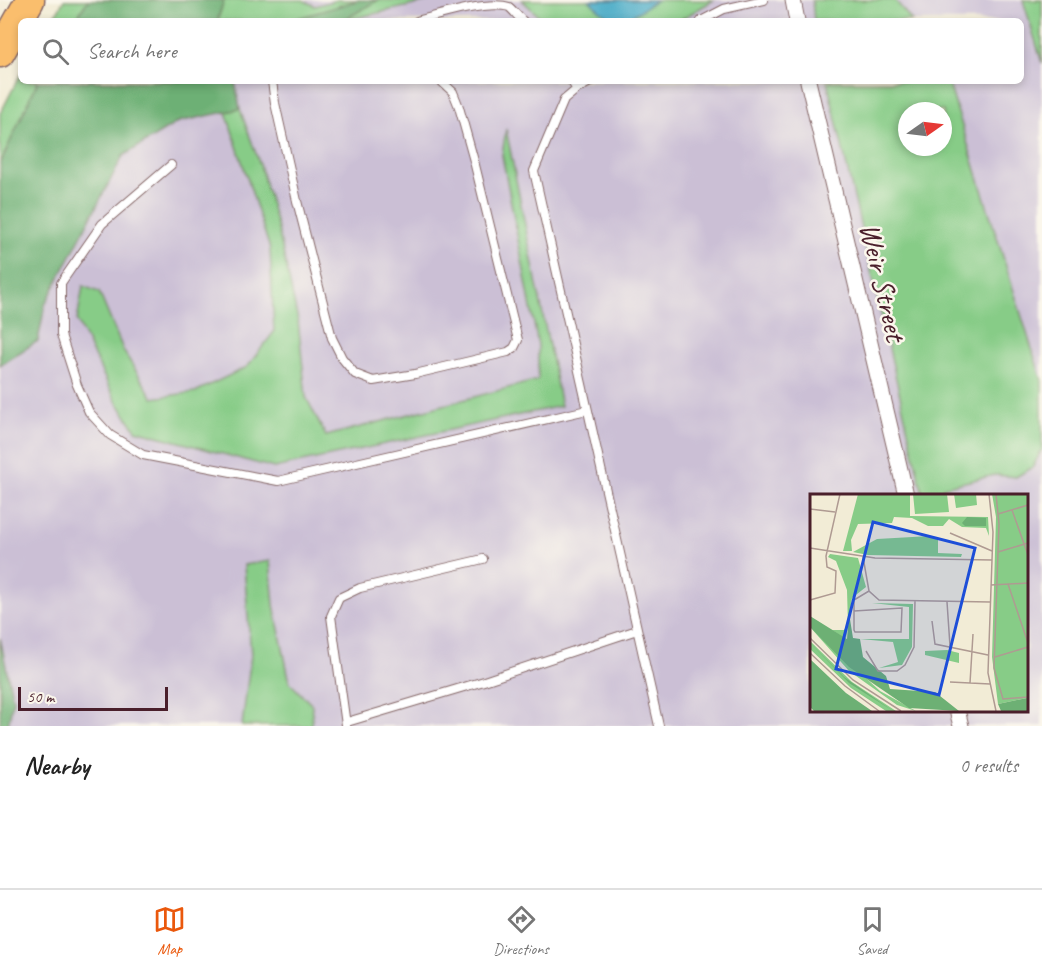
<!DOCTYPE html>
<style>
:root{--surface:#fff;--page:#f6f6f6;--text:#222;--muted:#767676;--line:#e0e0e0;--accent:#ea580c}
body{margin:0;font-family:Caveat,sans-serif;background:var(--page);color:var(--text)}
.compass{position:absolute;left:898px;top:102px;width:54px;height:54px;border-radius:50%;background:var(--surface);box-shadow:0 3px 9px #0003;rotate:76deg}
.scale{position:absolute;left:18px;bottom:15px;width:150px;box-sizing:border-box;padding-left:6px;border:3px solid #4a1f2b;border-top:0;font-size:16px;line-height:21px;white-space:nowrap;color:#4a1f2b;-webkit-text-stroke:4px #fbf7ec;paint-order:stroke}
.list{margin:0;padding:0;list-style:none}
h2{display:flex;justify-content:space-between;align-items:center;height:78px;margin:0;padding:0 24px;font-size:26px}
h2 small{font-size:20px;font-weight:400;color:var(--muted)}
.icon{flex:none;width:33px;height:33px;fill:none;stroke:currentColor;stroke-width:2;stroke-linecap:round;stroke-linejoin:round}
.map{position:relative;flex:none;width:1042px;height:726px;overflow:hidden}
.search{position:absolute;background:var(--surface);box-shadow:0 3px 9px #0003;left:18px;right:18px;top:18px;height:66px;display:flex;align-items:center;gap:15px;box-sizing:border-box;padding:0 21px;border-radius:9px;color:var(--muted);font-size:22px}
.sheet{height:162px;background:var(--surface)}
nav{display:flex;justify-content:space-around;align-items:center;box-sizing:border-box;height:84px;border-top:2px solid var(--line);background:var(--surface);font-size:16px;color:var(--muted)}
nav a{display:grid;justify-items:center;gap:3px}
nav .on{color:var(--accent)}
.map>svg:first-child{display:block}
</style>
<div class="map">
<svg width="1042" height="726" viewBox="0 0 1042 726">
<rect width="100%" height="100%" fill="#fbf7ec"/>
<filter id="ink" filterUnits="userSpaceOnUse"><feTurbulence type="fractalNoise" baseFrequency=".0167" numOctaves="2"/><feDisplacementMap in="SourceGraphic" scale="12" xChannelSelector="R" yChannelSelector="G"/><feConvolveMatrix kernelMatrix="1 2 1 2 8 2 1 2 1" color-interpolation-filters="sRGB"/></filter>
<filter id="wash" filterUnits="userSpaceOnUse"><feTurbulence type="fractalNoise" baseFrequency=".008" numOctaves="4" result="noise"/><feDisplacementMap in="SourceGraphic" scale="24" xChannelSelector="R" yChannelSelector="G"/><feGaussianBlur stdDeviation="1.35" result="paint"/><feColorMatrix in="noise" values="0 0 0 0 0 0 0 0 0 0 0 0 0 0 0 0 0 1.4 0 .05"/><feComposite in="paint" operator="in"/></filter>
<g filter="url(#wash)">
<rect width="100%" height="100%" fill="#f2ecd6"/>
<path fill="#cbbfd5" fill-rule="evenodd" d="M97,0H1042V726H0V246L52,81H1021V21H86ZM907,111H943V147H907ZM811,495H1026V710H811Z"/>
<path fill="#87cc87" stroke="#687659" stroke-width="1.5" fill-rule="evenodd" d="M64,0H88L75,21H52Z
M224,0H303L315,6L337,0H359L289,21H220L218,19Z
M378,0H436L342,21Z
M522,0H714L678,21H544Z
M812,0H895L912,21H814Z
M1023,0H1042V63Z
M21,73V81H38L0,164V114Z
M827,81H948L1042,381V449L1033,467L1016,477L995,475L943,487L944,495H923ZM907,111H943V147H907Z
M240,109L260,165L278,229L298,320L306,397L326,436L538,380V345L502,155L506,129L561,406L274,468L136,430L116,401L77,321L83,286L99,292L124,352L153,398L195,392L247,367L274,332L270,249L226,112Z
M270,561L274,605L290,683L312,705V726H242L251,655L244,565Z"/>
<path fill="#6db074" stroke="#5c6850" stroke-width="1.5" d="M88,0H224L218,18L220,21H75Z
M359,0H378L342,21H289Z
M38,81H235L240,109L178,122L123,156L45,305L38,341L0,365V164Z
M0,638L13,700L8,726H0Z"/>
<path fill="#48acc7" stroke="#496679" stroke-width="1.5" d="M589,0H657C625,20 618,31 589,0Z"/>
</g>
<g filter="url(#ink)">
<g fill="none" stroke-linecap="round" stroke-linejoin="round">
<g stroke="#856767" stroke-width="10">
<path id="service" d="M417,21C439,15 490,0 509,7C514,11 518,17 523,21
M701,21L724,9L764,0
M272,81L275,103L297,201L332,338L342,358L355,374L373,381L415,374L508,352L514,348L518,340L474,161L459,107L453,92L441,81
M571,81L577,89
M592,81L577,89L564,100L534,171L659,726
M171,165L102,224L61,283V335L77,385L89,412L110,435L143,455L278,481L587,410
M347,722L484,681L637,630
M346,725L331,616L339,598L360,588L483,559"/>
</g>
<g stroke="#856767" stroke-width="17">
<path id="minor" d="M793,0L797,21
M808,81L906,495
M957,710L961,726"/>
</g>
<g stroke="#856767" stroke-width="31">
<path id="motorway" d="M0,53L30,0"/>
</g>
<use href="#service" stroke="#fff" stroke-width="8"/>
<use href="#minor" stroke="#fff" stroke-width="15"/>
<use href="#motorway" stroke="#fabe6d" stroke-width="28"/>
</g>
</g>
<g text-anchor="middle" stroke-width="5" stroke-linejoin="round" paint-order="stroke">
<g font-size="30" fill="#4a1f2b" stroke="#fbf7ec">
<text transform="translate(883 282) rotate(77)" y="10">Weir Street</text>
</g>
</g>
<g transform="translate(810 494)">
<rect width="218" height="218" fill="#f2ecd6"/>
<path d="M48,0H100V22L178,23L179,42L176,34L152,33L139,25L133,32H118L102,24L84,23L82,29L48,30L41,46L42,57H33ZM103,0H137L139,18L105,20ZM144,0H166L167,11L146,14ZM182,0H218L217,204L188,210L182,163L186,23ZM120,42L128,46V59L152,60L151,63L58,61L43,58L67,45ZM20,60L48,64L56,93L42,104L36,145L22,136H34L38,131L37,96L26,67L18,63ZM62,109L103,110L102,153L92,171L69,174L88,168L83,148L50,145H99V113ZM0,133L70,197L106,217L87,211L39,177ZM0,147L42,188L86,217H76L41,194L0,155ZM137,156L149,159V169L115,161V157Z" fill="#87cc87"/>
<path d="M157,23L176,24V32H155L152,29ZM39,119L43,144L50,145L53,163L76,182L80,195L125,198L149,217L99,214L39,173L0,133V122L37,145ZM0,149L34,183L83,217L39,189ZM0,165L36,199L62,217H4L0,213ZM217,204V217H191L188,210Z" fill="#6db074"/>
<path fill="none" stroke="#af9a92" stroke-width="1.5" d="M179,0L183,38L178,179L186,217M186,0L189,30L184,174L193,205L218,203M0,15L25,18M202,16L218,61M188,20L218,11M140,39L182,57M0,54L65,64L182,66M188,58L218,49M53,63L59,97L69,106L180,108M198,90L218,149M181,91L218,89M0,106L25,99L26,77L17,73L16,62L30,0M137,108L140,152M44,117L92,114L91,138H45L44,136V106L59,97M122,127L125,150L178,161M0,144L43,186L91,217M56,157L68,177H87L95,171L104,153L105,107M0,159L35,192L69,217M185,163L218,153M140,188L180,190M160,189L163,140"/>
<path fill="#1d4ed8" fill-opacity="0.15" stroke="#1d4ed8" stroke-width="3" d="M63,28L165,54L129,201L26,175Z"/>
<rect width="218" height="218" fill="none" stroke="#4a1f2b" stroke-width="3"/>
</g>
</svg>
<svg class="compass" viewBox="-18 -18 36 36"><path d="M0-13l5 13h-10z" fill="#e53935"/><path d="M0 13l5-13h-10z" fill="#767676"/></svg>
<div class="scale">50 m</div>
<div class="search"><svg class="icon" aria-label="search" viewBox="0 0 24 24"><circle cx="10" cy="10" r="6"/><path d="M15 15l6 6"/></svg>Search here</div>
</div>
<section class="sheet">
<h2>Nearby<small>0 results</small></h2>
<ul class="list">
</ul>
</section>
<nav>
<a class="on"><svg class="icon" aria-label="map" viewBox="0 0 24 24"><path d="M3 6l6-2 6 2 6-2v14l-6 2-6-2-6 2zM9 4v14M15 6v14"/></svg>Map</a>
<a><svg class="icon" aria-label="directions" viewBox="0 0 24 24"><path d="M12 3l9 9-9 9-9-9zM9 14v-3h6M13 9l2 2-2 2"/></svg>Directions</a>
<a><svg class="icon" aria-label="saved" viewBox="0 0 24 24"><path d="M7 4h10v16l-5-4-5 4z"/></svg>Saved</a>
</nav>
